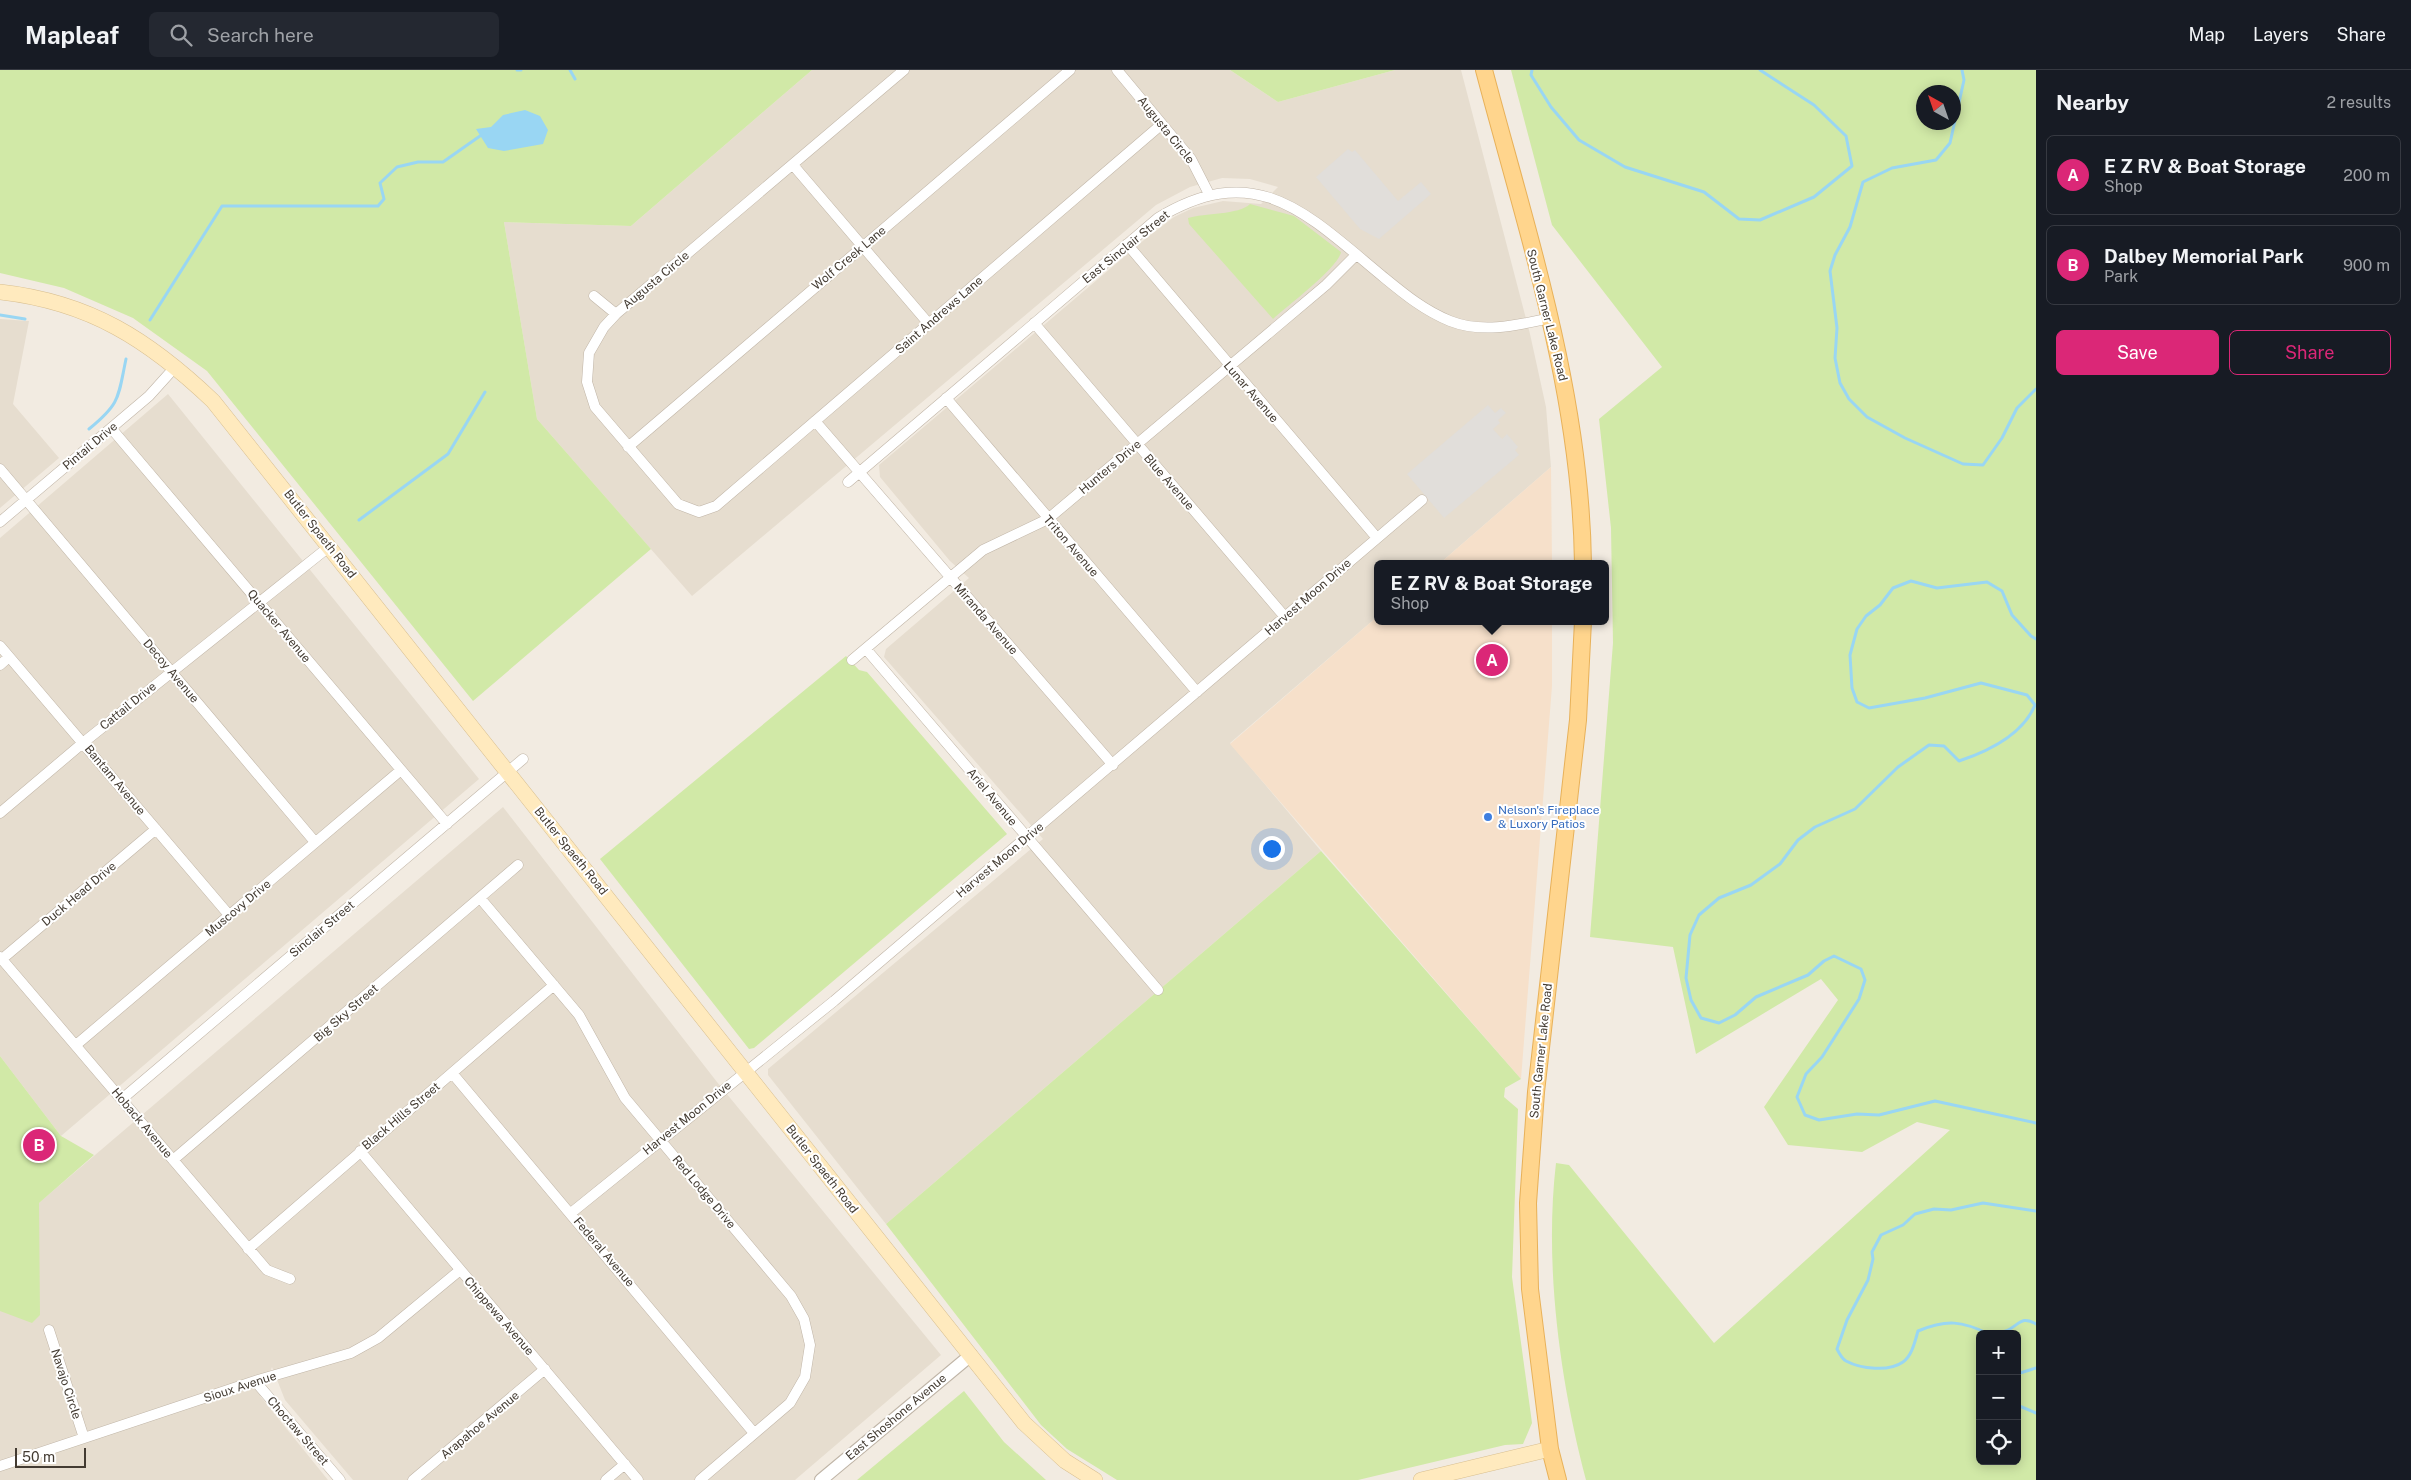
<!DOCTYPE html>
<meta charset="utf-8">
<style>
:root{--surface:#171b24;--page:#242831;--text:#f1f3f6;--muted:#9ea1a6;--line:#363941;--accent:#db2777}
body{margin:0;font-family:"Public Sans",sans-serif;background:var(--page);color:var(--text)}
.controls{position:absolute;right:15px;bottom:15px;display:grid;overflow:hidden;border-radius:8px;box-shadow:0 2px 12px #0003}
.controls button{width:45px;height:45px;display:grid;place-items:center;padding:0;border:0;border-bottom:1px solid var(--line);background:var(--surface);color:var(--text);font:25px sans-serif}
.compass{position:absolute;left:1916px;top:15px;width:45px;height:45px;border-radius:50%;background:var(--surface);box-shadow:0 2px 12px #0003;rotate:320deg}
.scale{position:absolute;left:15px;bottom:12px;width:71px;box-sizing:border-box;padding-left:5px;border:2px solid #433b32;border-top:0;font-size:14px;line-height:18px;white-space:nowrap;color:#433b32;-webkit-text-stroke:4px #fff;paint-order:stroke}
.you{position:absolute;left:1271px;top:778px;width:18px;height:18px;margin:-12px;border:4px solid #fff;border-radius:50%;background:#1a73e8;box-shadow:0 0 0 8px #1a73e833}
.badge{display:grid;place-items:center;width:32px;height:32px;border-radius:50%;background:var(--accent);color:#fff;font-size:16px;font-weight:700}
.pin{position:absolute;translate:-50% -50%;border:2px solid #fff;box-shadow:0 1px 5px #0006}
.popup{position:absolute;left:1374px;top:490px;width:235px;height:65px;box-sizing:border-box;display:grid;place-content:center;border-radius:8px;background:var(--surface);filter:drop-shadow(0 1px 4px #0005);font-size:16px;white-space:nowrap;color:var(--muted)}
.popup b{font-size:19px;color:var(--text)}
.popup::after{content:'';position:absolute;left:50%;top:100%;margin-left:-10px;border:10px solid transparent;border-top-color:var(--surface)}
.list{margin:0;padding:0;list-style:none}
h2{display:flex;justify-content:space-between;align-items:center;height:65px;margin:0;padding:0 20px;font-size:21px}
h2 small{font-size:16px;font-weight:400;color:var(--muted)}
.list li{display:grid;grid-template-columns:32px 1fr auto;gap:15px;align-items:center;box-sizing:border-box;height:80px;margin:0 10px 10px;padding:0 10px;border:1px solid var(--line);border-radius:8px}
.list b{display:block;font-size:19px;white-space:nowrap}
.list p{margin:0;font-size:16px;white-space:nowrap;color:var(--muted)}
.list em{font-size:16px;font-style:normal;color:var(--muted)}
.actions{display:flex;gap:10px;padding:15px 20px}
.actions a{flex:1;padding:11px 0;border:1px solid var(--accent);border-radius:8px;text-align:center;font-size:18px;color:var(--accent)}
.actions .main{background:var(--accent);color:#fff}
.icon{flex:none;width:28px;height:28px;fill:none;stroke:currentColor;stroke-width:2;stroke-linecap:round;stroke-linejoin:round}
.map{position:relative;flex:none;width:2036px;height:1410px;overflow:hidden}
header{display:flex;align-items:center;gap:30px;box-sizing:border-box;height:70px;padding:0 25px;background:var(--surface);border-bottom:1px solid var(--line)}
header strong{font-size:24px}
nav{display:flex;gap:28px;margin-inline-start:auto;font-size:18px}
.search{width:350px;height:45px;background:var(--page);display:flex;align-items:center;gap:12px;box-sizing:border-box;padding:0 18px;border-radius:8px;color:var(--muted);font-size:19px}
main{display:flex}
aside{flex:1;background:var(--surface)}
.map>svg:first-child{display:block}
</style>
<header>
<strong>Mapleaf</strong>
<div class="search"><svg class="icon" aria-label="search" viewBox="0 0 24 24"><circle cx="10" cy="10" r="6"/><path d="M15 15l6 6"/></svg>Search here</div>
<nav><a>Map</a><a>Layers</a><a>Share</a></nav>
</header>
<main>
<div class="map">
<svg width="2036" height="1410" viewBox="0 0 2036 1410">
<rect width="100%" height="100%" fill="#f2ebe1"/>
<path fill="#e6ddcf" d="M812,0H1230L1278,32L1395,0H1461L1530,264L1546,337L1551,397L1439,494H1378V546L1230,673L1321,781L886,1154L768,1005V999L1043,769L884,587L886,579L969,508L950,491L880,407L879,395L1144,170L1174,147L1193,138L1223,131L1261,134L1278,117L1250,109L1222,108L1190,117L1156,135L692,526L537,349L504,152L631,156Z
M0,249L29,251L13,334L59,388L0,438Z
M168,324L479,709L61,1066L0,986V468Z
M503,737L717,1012L941,1285L795,1410H353L285,1330L272,1297L260,1326L328,1410H0V1166Z"/>
<path fill="#f6e0ca" d="M1551,397L1552,494H1439Z
M1378,546V551H1552V616L1521,1009L1230,674Z"/>
<path fill="#d1e9a7" fill-rule="evenodd" d="M0,0H812L631,156L504,152L537,349L651,479L473,631L207,301L133,248L64,218L0,203Z
M1230,0H1395L1278,32Z
M1511,0H2036V1410H1586C1560,1311 1544,1195 1556,1093L1569,1095L1714,1273L1950,1060L1917,1052L1862,1082L1788,1075L1764,1037L1838,930L1821,909L1696,984L1673,877L1590,867L1613,573L1611,458L1599,349L1662,297L1552,155ZM1924,22H1954V52H1924ZM1980,1264H2017V1391H1980Z
M1250,134L1294,146L1341,182C1339,197 1286,237 1273,249L1189,154L1188,148C1204,143 1239,145 1250,134Z
M846,586L859,600L867,602L1007,764L754,978L749,979L600,789Z
M1321,781L1521,1009L1505,1018L1504,1027L1518,1039L1512,1207L1532,1353L1523,1374L1505,1375L1358,1410H1117L1067,1379L1041,1355L886,1154Z
M0,986L61,1066L94,1085L39,1133L40,1245L32,1253L0,1241Z
M964,1321L1004,1372L1046,1410H857Z"/>
<path fill="#e1deda" d="M1348,79L1352,82L1355,80L1398,131L1421,112L1431,124L1379,169L1360,159L1316,107Z
M1488,335L1495,343L1501,338L1506,343L1498,350L1500,353L1493,359L1502,369L1507,364L1518,377L1515,380L1519,385L1444,448L1407,404Z"/>
<path fill="#99d6f3" d="M525,40L540,46L548,60L543,74L504,81L488,78L476,59L491,57L503,45Z"/>
<g fill="none" stroke-linecap="round" stroke-linejoin="round">
<path stroke="#99d6f3" stroke-width="3" d="M517,0H521
M570,0L575,9
M1532,0L1531,5L1551,37L1579,70L1625,97L1704,122L1739,149L1760,150L1814,127L1852,96L1846,66L1814,35L1760,0
M1962,0L1964,10L1950,73L1936,90L1892,98L1863,112L1850,157L1835,185L1830,201L1837,258L1835,288L1840,313L1849,329L1867,347L1905,368L1963,394L1983,395L2002,368L2017,338L2036,319
M0,245L25,249
M150,250L222,136H378L384,129L380,113L397,97L418,92H443L480,66
M89,359C121,333 118,327 126,289
M359,450L448,384L485,322
M2036,569L2031,566L2012,545L2002,521L1987,512L1937,518L1911,511L1893,518L1880,535L1866,546L1857,559L1850,585L1852,618L1857,632L1869,638L1925,628L1981,613L2027,625L2035,635C2023,664 1989,681 1959,691L1944,676L1929,675L1898,697L1855,739L1815,757L1798,770L1780,794L1751,815L1719,828L1699,845L1690,865L1686,908L1691,930L1701,948L1719,953L1735,945L1756,927L1808,905L1824,891L1834,886L1861,899L1865,910L1859,929L1822,987L1806,1004L1797,1027L1805,1045L1819,1050L1857,1044L1879,1045L1935,1031L2036,1053
M1989,1264C1962,1251 1947,1249 1918,1261C1915,1271 1912,1286 1903,1292C1889,1302 1861,1299 1846,1291C1842,1289 1839,1283 1837,1279L1847,1250L1868,1210L1873,1189L1872,1182L1881,1165L1903,1155L1915,1144L1934,1139L1951,1140L1983,1133L2036,1141
M1993,1264C1998,1263 2005,1262 2010,1259C2020,1253 2023,1246 2036,1254
M2017,1304L2036,1298
M2017,1335L2036,1343"/>
<g stroke="#c0b5a7" stroke-width="11">
<path id="minor" d="M904,0L616,244L604,257L589,283L587,312L595,337L678,434L699,442L716,436L1162,54
M1117,0L1191,89L1209,124
M793,95L929,254
M1127,174L1377,468
M594,226L616,244
M1034,253L1285,547
M946,328L1197,622
M815,351L1113,695
M111,358L447,754
M628,377L1070,0
M0,399L315,772
M848,412L1158,148C1256,89 1305,142 1381,205C1403,223 1423,240 1450,251C1483,264 1518,255 1551,248
M0,452L149,326L176,296
M0,576L229,845
M866,579L1158,920
M852,590L983,480L1048,449L1326,215L1356,185
M0,595L9,587
M0,743L84,672L330,476
M480,828L579,945L625,1028L791,1226L804,1249L810,1275L805,1307L790,1333L700,1410
M0,887L267,1200L290,1209
M2,889L156,759
M76,975L401,700
M452,1003L754,1363
M122,1029L523,689
M360,1081L638,1410
M173,1090L518,795
M571,1143L834,931L1422,430
M248,1179L554,915
M49,1260L84,1368
M255,1311L340,1410
M0,1396L255,1311L351,1283L378,1268L459,1201
M413,1410L545,1299
M606,1410L625,1394"/>
</g>
<g stroke="#c0b5a7" stroke-width="14">
<path id="tertiary" d="M821,1410L971,1285"/>
</g>
<g stroke="#d8bf90" stroke-width="16">
<path id="secondary" d="M0,222C90,232 149,270 213,331L1024,1353L1065,1391L1095,1410
M1421,1410L1550,1379"/>
</g>
<g stroke="#e8b159" stroke-width="18">
<path id="primary" d="M1484,0C1527,162 1581,324 1583,494
M1558,1410L1550,1379L1530,1219L1528,1133L1536,1022L1578,650L1583,551"/>
</g>
<use href="#minor" stroke="#fff" stroke-width="10"/>
<use href="#tertiary" stroke="#fff" stroke-width="12"/>
<use href="#secondary" stroke="#ffeabe" stroke-width="15"/>
<use href="#primary" stroke="#ffd58d" stroke-width="16"/>
</g>
<circle fill="#3f7fe0" stroke="#fff" stroke-width="2" cx="1488" cy="747" r="5"/>
<g text-anchor="middle" stroke-width="4" stroke-linejoin="round" paint-order="stroke">
<g font-size="12" fill="#433b32" stroke="#fff">
<text transform="translate(1166 60) rotate(51)" y="4">Augusta Circle</text>
<text transform="translate(1126 177) rotate(-39)" y="4">East Sinclair Street</text>
<text transform="translate(849 188) rotate(-40)" y="4">Wolf Creek Lane</text>
<text transform="translate(656 210) rotate(-40)" y="4">Augusta Circle</text>
<text transform="translate(939 245) rotate(-41)" y="4">Saint Andrews Lane</text>
<text transform="translate(1547 245) rotate(76)" y="4">South Garner Lake Road</text>
<text transform="translate(1251 322) rotate(49)" y="4">Lunar Avenue</text>
<text transform="translate(90 376) rotate(-40)" y="4">Pintail Drive</text>
<text transform="translate(1110 397) rotate(-40)" y="4">Hunters Drive</text>
<text transform="translate(1169 412) rotate(49)" y="4">Blue Avenue</text>
<text transform="translate(320 464) rotate(52)" y="4">Butler Spaeth Road</text>
<text transform="translate(1071 476) rotate(49)" y="4">Triton Avenue</text>
<text transform="translate(1308 527) rotate(-41)" y="4">Harvest Moon Drive</text>
<text transform="translate(986 549) rotate(49)" y="4">Miranda Avenue</text>
<text transform="translate(279 556) rotate(50)" y="4">Quacker Avenue</text>
<text transform="translate(171 601) rotate(50)" y="4">Decoy Avenue</text>
<text transform="translate(128 636) rotate(-39)" y="4">Cattail Drive</text>
<text transform="translate(115 710) rotate(50)" y="4">Bantam Avenue</text>
<text transform="translate(992 727) rotate(50)" y="4">Ariel Avenue</text>
<text transform="translate(571 781) rotate(51)" y="4">Butler Spaeth Road</text>
<text transform="translate(1000 790) rotate(-40)" y="4">Harvest Moon Drive</text>
<text transform="translate(79 824) rotate(-40)" y="4">Duck Head Drive</text>
<text transform="translate(238 838) rotate(-40)" y="4">Muscovy Drive</text>
<text transform="translate(322 859) rotate(-40)" y="4">Sinclair Street</text>
<text transform="translate(346 943) rotate(-41)" y="4">Big Sky Street</text>
<text transform="translate(1541 981) rotate(-84)" y="4">South Garner Lake Road</text>
<text transform="translate(401 1046) rotate(-40)" y="4">Black Hills Street</text>
<text transform="translate(687 1048) rotate(-39)" y="4">Harvest Moon Drive</text>
<text transform="translate(142 1053) rotate(50)" y="4">Hoback Avenue</text>
<text transform="translate(822 1099) rotate(52)" y="4">Butler Spaeth Road</text>
<text transform="translate(704 1122) rotate(50)" y="4">Red Lodge Drive</text>
<text transform="translate(604 1182) rotate(50)" y="4">Federal Avenue</text>
<text transform="translate(499 1246) rotate(49)" y="4">Chippewa Avenue</text>
<text transform="translate(66 1314) rotate(72)" y="4">Navajo Circle</text>
<text transform="translate(240 1317) rotate(-18)" y="4">Sioux Avenue</text>
<text transform="translate(896 1347) rotate(-40)" y="4">East Shoshone Avenue</text>
<text transform="translate(480 1355) rotate(-40)" y="4">Arapahoe Avenue</text>
<text transform="translate(298 1361) rotate(49)" y="4">Choctaw Street</text>
</g>
<g font-size="12" fill="#366cbe" stroke="#fff" text-anchor="start">
<text x="1498" y="744">Nelson's Fireplace<tspan x="1498" dy="14">&amp; Luxory Patios</tspan></text>
</g>
</g>
</svg>
<div class="controls">
<button>+</button>
<button>−</button>
<button><svg class="icon" aria-label="locate" viewBox="0 0 24 24"><circle cx="12" cy="12" r="6"/><path d="M12 2v4M12 18v4M2 12h4M18 12h4"/></svg></button>
</div>
<svg class="compass" viewBox="-18 -18 36 36"><path d="M0-13l5 13h-10z" fill="#e53935"/><path d="M0 13l5-13h-10z" fill="#9ea1a6"/></svg>
<div class="scale">50 m</div>
<div class="you"></div>
<div class="pin badge" style="left:1492px;top:590px">A</div>
<div class="popup"><b>E Z RV &amp; Boat Storage</b>Shop</div>
<div class="pin badge" style="left:39px;top:1075px">B</div>
</div>
<aside>
<h2>Nearby<small>2 results</small></h2>
<ul class="list">
<li><span class="badge">A</span><div><b>E Z RV &amp; Boat Storage</b><p>Shop</p></div><em>200 m</em></li>
<li><span class="badge">B</span><div><b>Dalbey Memorial Park</b><p>Park</p></div><em>900 m</em></li>
</ul>
<div class="actions"><a class="main">Save</a><a>Share</a></div>
</aside>
</main>
